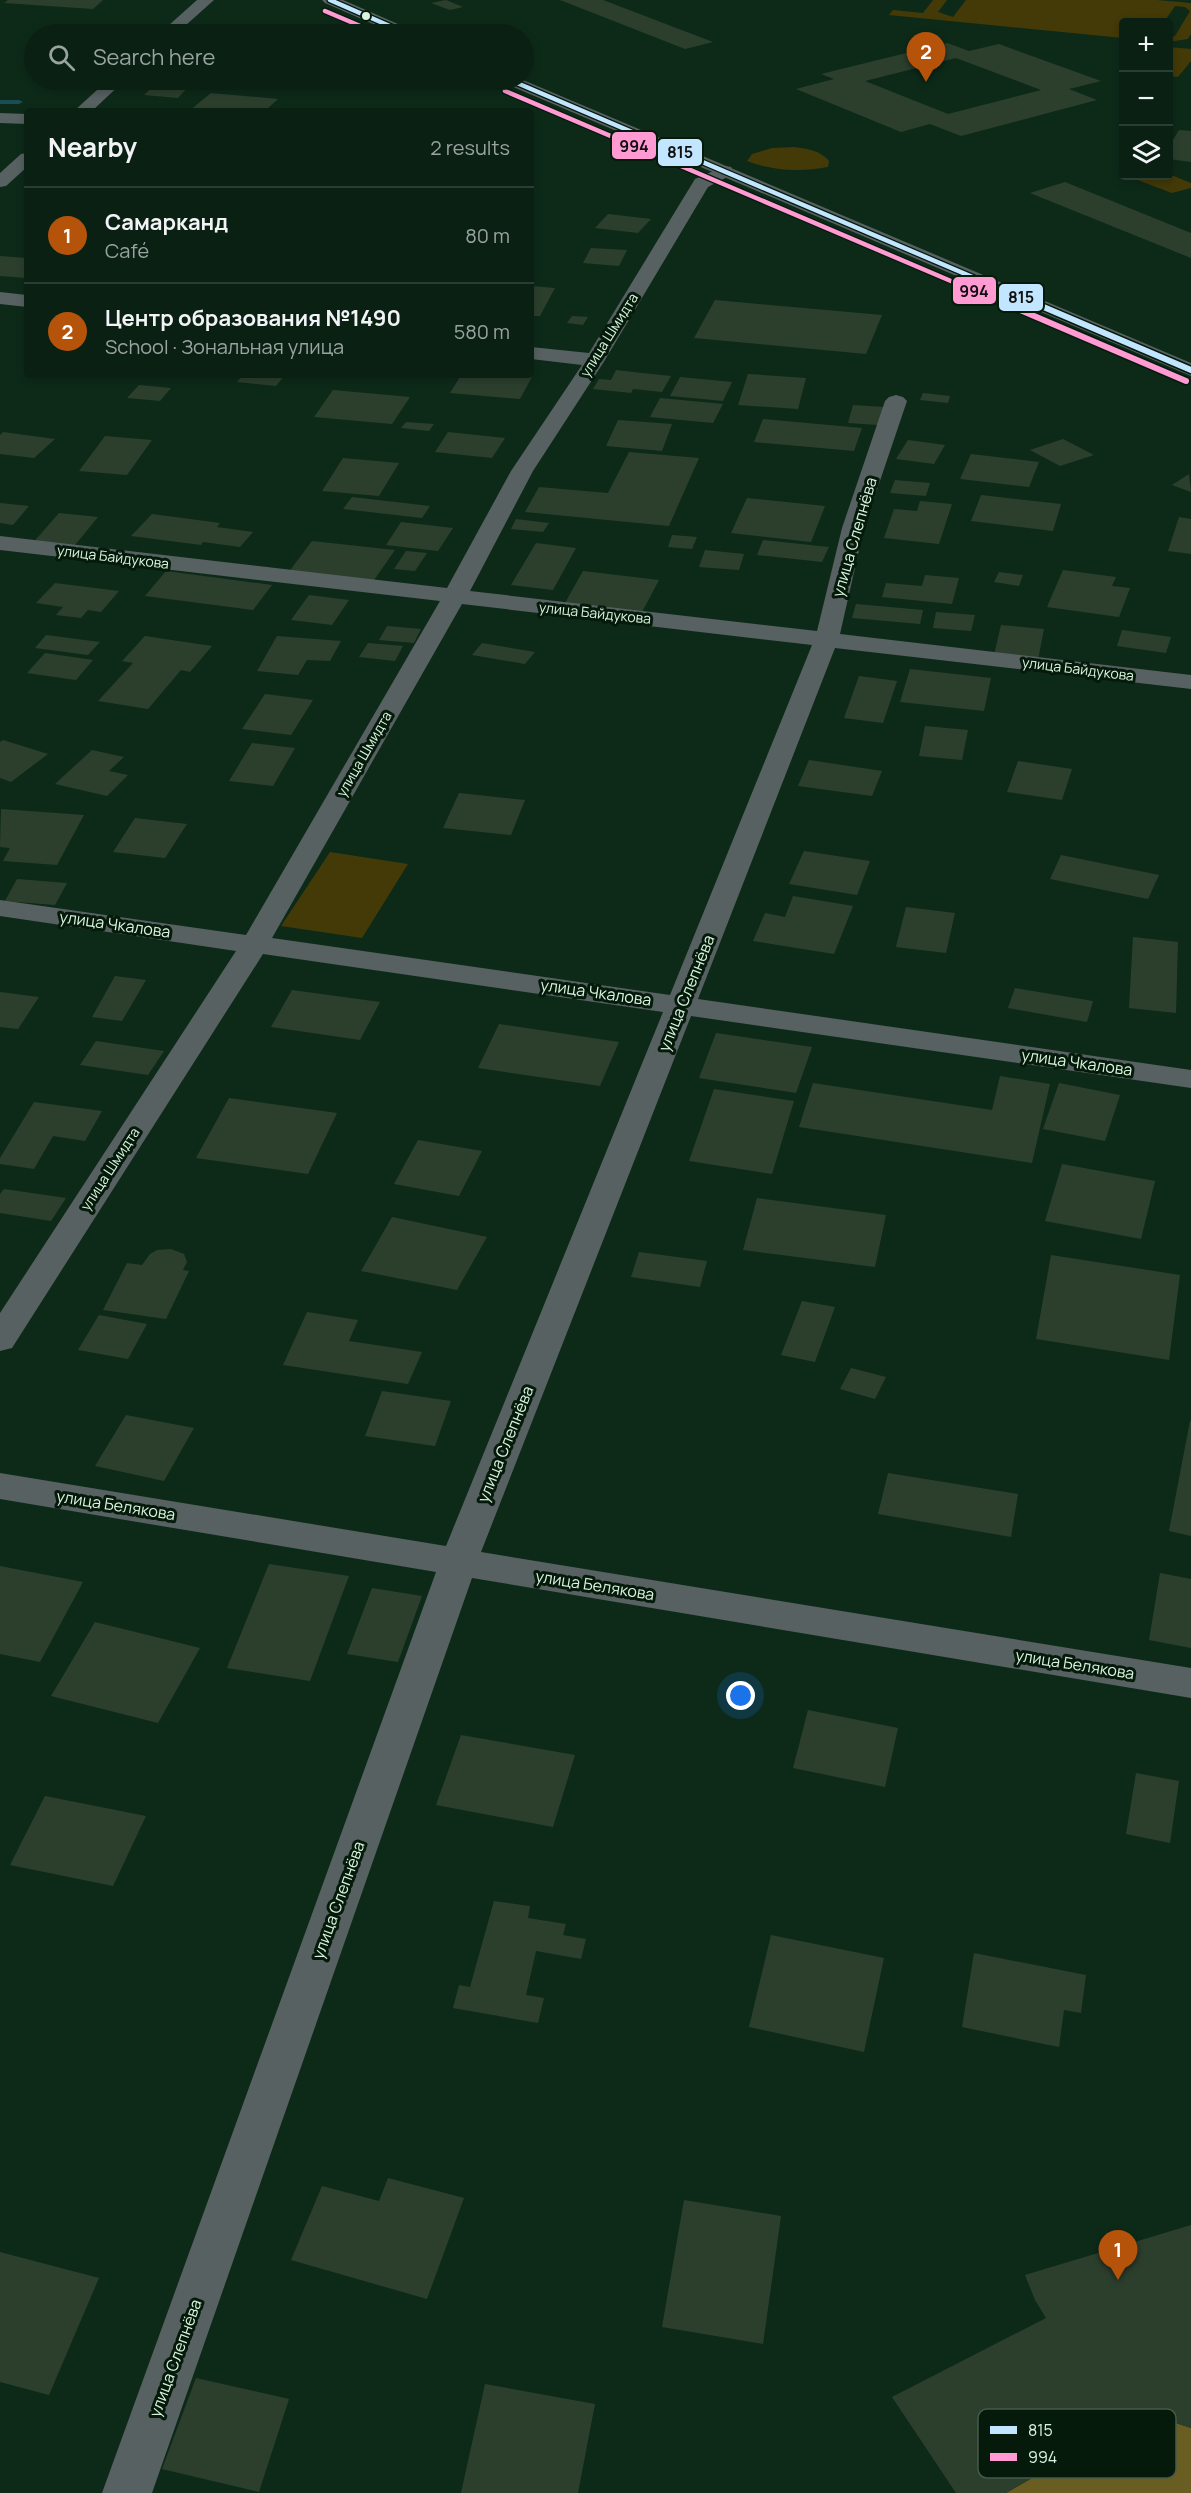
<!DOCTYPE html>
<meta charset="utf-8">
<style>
:root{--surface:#0a2013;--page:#182d21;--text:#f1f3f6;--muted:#99a3a0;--line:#2a3e33;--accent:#b45309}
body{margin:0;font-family:Manrope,sans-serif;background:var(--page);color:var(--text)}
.controls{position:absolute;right:18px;top:18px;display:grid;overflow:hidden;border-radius:6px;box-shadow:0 3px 9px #0003}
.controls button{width:54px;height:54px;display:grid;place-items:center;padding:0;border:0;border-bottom:2px solid var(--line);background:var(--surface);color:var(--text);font:30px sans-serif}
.you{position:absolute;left:741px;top:1696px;width:21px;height:21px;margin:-15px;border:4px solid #fff;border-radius:50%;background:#1a73e8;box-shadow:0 0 0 9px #1a73e833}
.badge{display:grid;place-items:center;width:39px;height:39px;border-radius:50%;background:var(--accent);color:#fff;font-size:20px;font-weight:700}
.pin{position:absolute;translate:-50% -50px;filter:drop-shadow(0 2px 3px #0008)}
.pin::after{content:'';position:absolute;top:32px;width:21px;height:18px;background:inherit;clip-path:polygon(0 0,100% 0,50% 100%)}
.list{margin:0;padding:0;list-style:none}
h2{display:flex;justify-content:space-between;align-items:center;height:78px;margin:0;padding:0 24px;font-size:26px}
h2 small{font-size:20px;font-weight:400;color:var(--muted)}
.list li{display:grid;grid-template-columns:39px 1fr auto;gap:18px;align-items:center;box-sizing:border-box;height:96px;padding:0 24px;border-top:2px solid var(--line)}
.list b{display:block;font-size:22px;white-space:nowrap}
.list p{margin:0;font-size:20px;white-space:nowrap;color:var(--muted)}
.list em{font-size:20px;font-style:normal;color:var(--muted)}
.icon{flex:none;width:33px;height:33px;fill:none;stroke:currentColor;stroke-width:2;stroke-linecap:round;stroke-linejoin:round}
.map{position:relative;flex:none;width:1191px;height:2493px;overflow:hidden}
.search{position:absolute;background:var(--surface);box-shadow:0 3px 9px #0003;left:24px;top:24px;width:510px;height:66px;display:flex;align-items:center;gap:15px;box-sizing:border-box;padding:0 21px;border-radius:33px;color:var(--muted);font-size:22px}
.panel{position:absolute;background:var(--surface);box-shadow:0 3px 9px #0003;left:24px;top:108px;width:510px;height:270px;border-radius:6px}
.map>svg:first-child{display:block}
</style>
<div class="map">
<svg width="1191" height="2493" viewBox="0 0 1191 2493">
<rect width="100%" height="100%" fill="#0d2a19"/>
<path fill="#433a08" d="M933,0H947L938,12L953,17L966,0H1157L1191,3V34L1188,39L1169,42V37L1175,36L1190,11L1185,7L1175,6L1164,22H1124L1123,38L889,15L893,10L923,13Z
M1169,47L1191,49V61L1178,77L1169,76Z
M794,147C808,149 820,150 829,161L828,167C800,172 773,171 747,161L752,154L772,148Z
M1169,174L1191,183V188L1172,193L1127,176Z
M330,852L408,864L362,938L281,926Z"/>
<path fill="#6a5d22" d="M1145,2413L1191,2428V2493H1006Z"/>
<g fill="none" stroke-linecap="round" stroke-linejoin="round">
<path fill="#1a4e56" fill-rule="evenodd" d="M0,100H19L23,102L19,104H0Z"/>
</g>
<path fill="#2c3f2d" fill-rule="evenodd" d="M8,0H103L93,9L4,3Z
M446,0L463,7L450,10L431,3Z
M560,0H603L713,42L685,49Z
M947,43L969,51L999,44L1101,81L1069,89L1097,100L961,136L930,124L901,132L796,89L834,79L821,74ZM956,58L1041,90L948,114L865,81Z
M155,84L189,86L178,98L144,95Z
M211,93L278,99L265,111H189Z
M1179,130L1191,131V162L1168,159V148Z
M1065,182L1191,233V258L1030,193Z
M608,214L651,219L638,233L595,228Z
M591,248L627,250L619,266L583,263Z
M0,256L27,258V278L0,276Z
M531,286L555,288L540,316H531Z
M715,300L882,315L866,354L694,338Z
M572,316L588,317L583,325L567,323Z
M616,370L642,373L671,376L662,392L633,389L631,393L593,389L599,379L611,380Z
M748,374L806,378L798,409L738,405Z
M243,375H285L276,386L237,382Z
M461,375H533L520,399L450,393Z
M680,377L732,382L723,401L670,396Z
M139,385L171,388L160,401L127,398Z
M333,390L410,397L392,424L314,417Z
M923,393L950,396L948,403L920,400Z
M660,398L723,404L713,423L650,417Z
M853,405L884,407L878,425L848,423Z
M763,419L862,428L854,451L754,442Z
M618,420L672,424L662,451L606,446Z
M406,422L434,424L429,431L401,428Z
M3,432L55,439L34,458L0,454V435Z
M448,432L505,438L492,458L435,452Z
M105,436L152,440L127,475L79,471Z
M1063,439L1094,455L1060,466L1030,450Z
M908,440L945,445L934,464L896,459Z
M629,452L699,458L669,526L525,512L539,487L608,493Z
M971,454L1039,462L1029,487L960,479Z
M343,458L399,463L379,496L322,491Z
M1189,474L1191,492L1172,485Z
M895,480L930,483L926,496L890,493Z
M981,495L1061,504L1053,531L971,521Z
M352,497L430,506L422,518L343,509Z
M747,498L825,506L811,542L731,533Z
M920,501L952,504L939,544L884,538L894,509L917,511Z
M0,503L29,506L13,525L0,523Z
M59,513L98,517L71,550L31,545Z
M152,514L220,523L217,527L253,532L240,547L203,542L201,545L131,536Z
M1179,517L1191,519V554L1168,551Z
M516,519L549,523L543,532L511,529Z
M401,522L453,528L438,551L386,545Z
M672,535L697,537L692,549L668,547Z
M763,540L829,547L822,562L757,555Z
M312,541L395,550L372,583L288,573Z
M536,543L576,548L553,590L511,585Z
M705,550L744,554L739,570L699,567Z
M406,551L427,553L415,571L394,569Z
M1063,570L1116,577L1112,586L1130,588L1119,617L1047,607Z
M166,571L272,585L253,610L145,596Z
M583,571L659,580L642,612L565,603Z
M999,572L1023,575L1019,586L994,582Z
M925,575L959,578L952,604L882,597L886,583L922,586Z
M55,583L119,591L101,612L88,610L81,618L56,615L63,607L36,603Z
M309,595L349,600L332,625L291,620Z
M856,604L923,610L920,624L852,618Z
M936,612L975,615L971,631L933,628Z
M1001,625L1044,629L1038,660L994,655Z
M387,626L421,629L414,643L379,640Z
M1122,630L1171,637L1166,653L1117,646Z
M46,635L100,642L88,655L35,648Z
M145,636L212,646L190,672L181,670L148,709L98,701L133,663L122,661Z
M277,636L341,641L330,661L307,660L298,675L257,671Z
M368,643L403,646L395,661L359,657Z
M482,643L535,652L525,664L472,655Z
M45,653L93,660L76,680L27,673Z
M910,669L991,678L984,711L900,702Z
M859,676L897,681L883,723L844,718Z
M265,694L313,700L291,735L242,729Z
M925,726L968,730L962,760L919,756Z
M3,740L48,754L11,782L0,778V742Z
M252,743L295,748L273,786L229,781Z
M92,750L124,757L109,771L128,775L107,796L55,784Z
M809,760L882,771L872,796L798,786Z
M1018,761L1072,769L1062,800L1007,792Z
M459,793L525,800L511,835L443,828Z
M1,809L84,815L57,865L3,861L10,848L0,847Z
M135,818L187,824L165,858L113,852Z
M804,851L870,861L857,895L789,884Z
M1061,855L1159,875L1148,899L1050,879Z
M17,879L67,883L55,905L5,901Z
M793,896L853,906L834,954L753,941L765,913L785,917Z
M906,907L955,913L946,953L896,947Z
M1133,937L1178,942L1176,1013L1129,1008Z
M115,976L146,980L122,1021L92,1017Z
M1015,988L1093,1001L1087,1022L1008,1008Z
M292,990L380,1002L360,1040L271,1027Z
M0,992L39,997L18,1029L0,1027Z
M499,1024L619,1042L600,1086L478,1068Z
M716,1033L812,1047L796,1093L699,1078Z
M96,1041L164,1051L148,1075L80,1065Z
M1000,1076L1050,1084L1032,1163L799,1127L813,1083L992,1110Z
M1059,1083L1120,1095L1105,1141L1043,1129Z
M714,1089L794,1101L772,1174L689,1161Z
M229,1098L337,1113L308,1174L196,1158Z
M34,1102L102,1111L85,1141L53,1136L34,1169L0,1164V1158Z
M418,1140L482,1151L459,1196L394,1184Z
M1062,1164L1155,1181L1141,1239L1045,1221Z
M4,1189L66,1198L51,1221L0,1213V1194Z
M757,1198L886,1215L875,1267L743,1250Z
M392,1217L487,1237L457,1290L361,1271Z
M171,1249L184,1254L187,1262L183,1270L189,1271L166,1319L103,1310L127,1263L142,1265L150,1254L157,1250Z
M639,1252L707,1261L700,1287L631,1277Z
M1051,1255L1180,1275L1169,1360L1036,1339Z
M802,1301L835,1307L815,1362L781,1355Z
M307,1312L358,1320L349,1341L422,1352L408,1384L283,1365Z
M99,1315L147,1324L128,1359L78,1350Z
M851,1368L886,1377L875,1399L840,1389Z
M382,1391L451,1401L435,1446L365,1436Z
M126,1415L194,1428L164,1481L95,1466Z
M1190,1421H1191V1536L1169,1531Z
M888,1473L1018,1494L1011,1537L878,1514Z
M269,1564L349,1576L310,1681L227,1668Z
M0,1566L83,1582L40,1662L0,1654Z
M1160,1573L1191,1579V1648L1149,1640Z
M372,1588L422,1596L398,1662L347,1654Z
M95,1622L200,1648L158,1723L51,1696Z
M808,1710L898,1728L885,1787L793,1768Z
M461,1735L575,1755L553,1827L436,1805Z
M1136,1773L1179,1781L1170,1843L1126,1834Z
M45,1796L146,1816L113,1886L10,1865Z
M494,1901L530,1906L528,1918L566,1924L563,1935L586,1939L581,1959L536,1951L526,1995L544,1998L538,2023L453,2008L459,1985L470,1987Z
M771,1935L884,1958L864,2052L749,2027Z
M974,1953L1086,1975L1081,2013L1064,2010L1059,2047L962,2027Z
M388,2178L464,2198L427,2299L291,2260L322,2186L379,2201Z
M684,2200L781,2216L763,2344L662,2327Z
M1191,2225V2428L1145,2413L1006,2493H956L892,2397L1046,2318L1035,2300L1025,2275Z
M0,2252L99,2278L49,2395L0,2382Z
M196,2378L289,2399L259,2492L162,2469Z
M485,2384L595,2404L578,2493H461Z"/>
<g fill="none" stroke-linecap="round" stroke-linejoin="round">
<path fill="#576162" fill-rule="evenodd" d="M197,0H214L176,34H159Z
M108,80H125L92,111H74Z
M0,113L27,114V124L0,123Z
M27,153V167L6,186L0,187V173L21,154Z
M725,166L731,167L734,171L731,175L708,187L605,360L533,471L470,591L817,631L842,528L885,401L889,397L896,395L903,397L907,401L864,528L840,634L1191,675V689L835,648L698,999L1191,1070V1088L691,1016L481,1552L1191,1668V1698L472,1578L152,2493H102L436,1572L0,1499V1473L446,1546L663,1012L263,954L12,1348L0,1351V1313L236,951L0,916V900L246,935L440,601L0,550V536L447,588L511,471L582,365L531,359V347L589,353L695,179ZM462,604L812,645L670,995L272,938Z
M0,292L27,295V307L0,304Z"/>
<path fill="#576162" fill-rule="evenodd" d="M322,0H343L414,31L416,34H396L325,3Z
M502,80H523L1191,363V376L504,83Z"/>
<g stroke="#051a0b" stroke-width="7">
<path id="bus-1-far1" d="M330,0L408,34
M510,80L1010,293"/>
</g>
<g stroke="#051a0b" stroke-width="9">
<path id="bus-1" d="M1006,291L1191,370"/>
</g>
<g stroke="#051a0b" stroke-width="7">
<path id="bus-2-far1" d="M325,11L379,34
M505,91L979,293"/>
</g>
<g stroke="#051a0b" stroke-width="9">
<path id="bus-2" d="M976,291L1186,381"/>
</g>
<use href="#bus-1-far1" stroke="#c2e6ff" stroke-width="4.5"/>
<use href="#bus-1" stroke="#c2e6ff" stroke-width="6"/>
<use href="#bus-2-far1" stroke="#ff9ad2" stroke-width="4.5"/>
<use href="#bus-2" stroke="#ff9ad2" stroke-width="6"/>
</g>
<circle fill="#d9f4de" stroke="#051a0b" stroke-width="2" cx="366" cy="16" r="5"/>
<g text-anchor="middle" stroke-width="6" stroke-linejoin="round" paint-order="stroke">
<g font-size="14" fill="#d9f4de" stroke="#051a0b">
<text transform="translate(609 335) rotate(-58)" y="5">улица Шмидта</text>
<text transform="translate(113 557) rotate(7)" y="5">улица Байдукова</text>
<text transform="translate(595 613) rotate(6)" y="5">улица Байдукова</text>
<text transform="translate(1078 669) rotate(7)" y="5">улица Байдукова</text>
<text transform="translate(364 754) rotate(-60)" y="5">улица Шмидта</text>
<text transform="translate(110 1169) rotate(-57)" y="5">улица Шмидта</text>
</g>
<g font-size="16" fill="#d9f4de" stroke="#051a0b">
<text transform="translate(854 537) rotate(-74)" y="6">улица Слепнёва</text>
<text transform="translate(115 924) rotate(8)" y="6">улица Чкалова</text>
<text transform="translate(596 992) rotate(8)" y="6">улица Чкалова</text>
<text transform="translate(686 993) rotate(-68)" y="6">улица Слепнёва</text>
<text transform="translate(1077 1062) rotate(8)" y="6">улица Чкалова</text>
<text transform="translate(505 1444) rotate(-68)" y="6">улица Слепнёва</text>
<text transform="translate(116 1505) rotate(9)" y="6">улица Белякова</text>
<text transform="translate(595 1585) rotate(9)" y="6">улица Белякова</text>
<text transform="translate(1075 1664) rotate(9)" y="6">улица Белякова</text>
<text transform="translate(338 1900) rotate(-70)" y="6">улица Слепнёва</text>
<text transform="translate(175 2358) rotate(-70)" y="6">улица Слепнёва</text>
</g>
</g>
<rect x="978" y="2409" width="198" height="69" rx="9" fill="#051a0b" stroke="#455b4a" stroke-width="1.5"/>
<rect x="990" y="2426" width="27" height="8" fill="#c2e6ff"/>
<rect x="990" y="2453" width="27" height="8" fill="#ff9ad2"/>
<g font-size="16" fill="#d9f4de">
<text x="1028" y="2436">815</text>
<text x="1028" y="2463">994</text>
</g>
<g stroke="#051a0b" stroke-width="2">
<rect x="611" y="131" width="46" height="29" rx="6" fill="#ff9ad2"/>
<rect x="657" y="138" width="46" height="29" rx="6" fill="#c2e6ff"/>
<rect x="952" y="276" width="45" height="29" rx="6" fill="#ff9ad2"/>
<rect x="998" y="283" width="46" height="29" rx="6" fill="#c2e6ff"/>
</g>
<g font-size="16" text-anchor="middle" font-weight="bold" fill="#111">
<text x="634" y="152">994</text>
<text x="680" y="158">815</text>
<text x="974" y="297">994</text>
<text x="1021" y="303">815</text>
</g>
</svg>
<div class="controls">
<button>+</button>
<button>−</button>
<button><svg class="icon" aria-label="layers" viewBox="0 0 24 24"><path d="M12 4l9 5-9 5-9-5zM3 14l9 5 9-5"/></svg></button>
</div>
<div class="you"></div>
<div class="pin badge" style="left:1118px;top:2280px">1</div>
<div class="pin badge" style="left:926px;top:82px">2</div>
<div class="search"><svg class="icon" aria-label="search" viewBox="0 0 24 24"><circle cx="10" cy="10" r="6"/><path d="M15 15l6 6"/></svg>Search here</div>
<section class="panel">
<h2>Nearby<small>2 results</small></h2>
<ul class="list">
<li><span class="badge">1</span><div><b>Самарканд</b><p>Café</p></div><em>80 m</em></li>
<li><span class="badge">2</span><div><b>Центр образования №1490</b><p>School · Зональная улица</p></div><em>580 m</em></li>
</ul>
</section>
</div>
